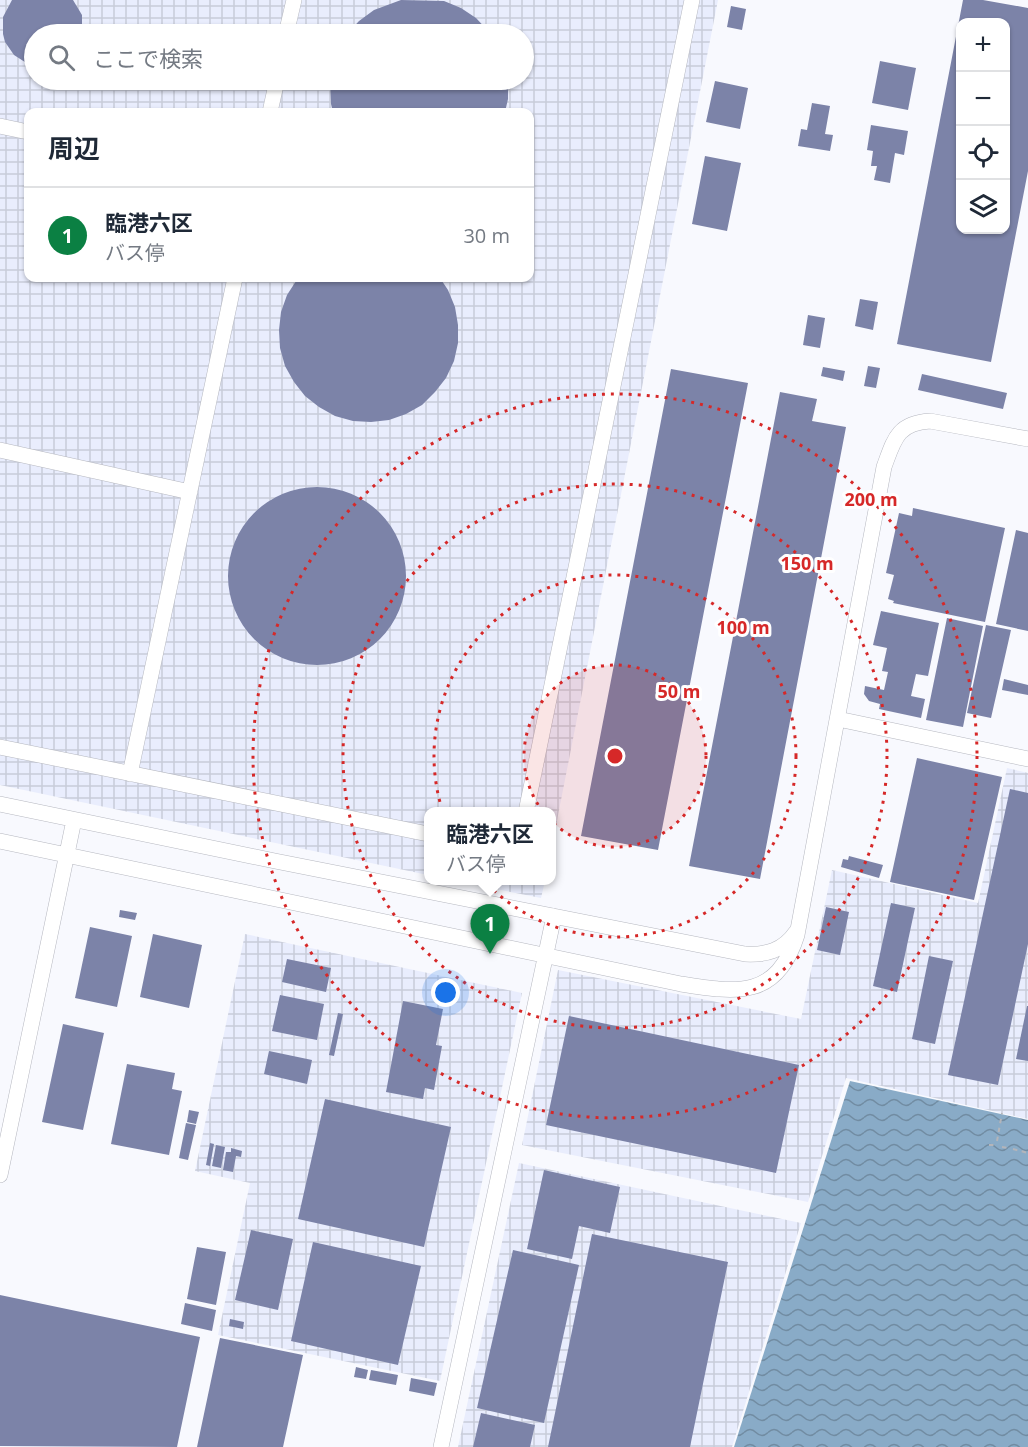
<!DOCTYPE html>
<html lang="ja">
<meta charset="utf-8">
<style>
:root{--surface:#fff;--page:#f6f6f7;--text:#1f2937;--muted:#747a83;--line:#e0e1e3;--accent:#0b8043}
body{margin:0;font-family:"Open Sans","Noto Sans JP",sans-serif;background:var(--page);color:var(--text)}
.controls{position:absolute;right:18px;top:18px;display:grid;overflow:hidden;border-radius:12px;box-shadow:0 2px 4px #0004}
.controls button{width:54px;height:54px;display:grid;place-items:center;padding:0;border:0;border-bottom:2px solid var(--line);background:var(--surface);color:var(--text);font:30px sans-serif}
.you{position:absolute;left:446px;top:993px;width:21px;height:21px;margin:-15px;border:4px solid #fff;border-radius:50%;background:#1a73e8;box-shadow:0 0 0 9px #1a73e833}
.badge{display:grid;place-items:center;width:39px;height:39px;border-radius:50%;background:var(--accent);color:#fff;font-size:20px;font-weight:700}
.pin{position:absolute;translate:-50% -50px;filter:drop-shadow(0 2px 3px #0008)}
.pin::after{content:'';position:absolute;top:32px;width:21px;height:18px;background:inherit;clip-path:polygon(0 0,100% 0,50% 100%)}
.popup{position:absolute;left:424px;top:807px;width:132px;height:78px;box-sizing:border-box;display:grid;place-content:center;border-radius:12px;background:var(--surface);filter:drop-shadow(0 2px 4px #0005);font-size:20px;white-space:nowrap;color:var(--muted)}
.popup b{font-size:22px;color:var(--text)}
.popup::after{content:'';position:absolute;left:50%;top:100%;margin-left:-12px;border:12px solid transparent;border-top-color:var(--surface)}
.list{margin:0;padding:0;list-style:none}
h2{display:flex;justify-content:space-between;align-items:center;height:78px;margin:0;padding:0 24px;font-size:26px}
h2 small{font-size:20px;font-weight:400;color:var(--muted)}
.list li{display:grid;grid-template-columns:39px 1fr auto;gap:18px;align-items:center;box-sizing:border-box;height:96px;padding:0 24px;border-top:2px solid var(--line)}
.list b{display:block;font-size:22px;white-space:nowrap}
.list p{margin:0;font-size:20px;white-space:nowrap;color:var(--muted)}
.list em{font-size:20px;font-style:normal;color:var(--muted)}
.icon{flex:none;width:33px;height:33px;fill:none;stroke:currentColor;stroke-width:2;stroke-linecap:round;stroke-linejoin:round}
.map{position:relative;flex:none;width:1028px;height:1447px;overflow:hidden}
.search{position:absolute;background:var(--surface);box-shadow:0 2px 4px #0004;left:24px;top:24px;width:510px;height:66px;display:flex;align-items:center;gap:15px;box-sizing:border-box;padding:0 21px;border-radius:33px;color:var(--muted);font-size:22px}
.panel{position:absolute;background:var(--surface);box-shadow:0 2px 4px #0004;left:24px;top:108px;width:510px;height:174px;border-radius:12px}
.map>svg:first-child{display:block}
</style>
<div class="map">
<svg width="1028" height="1447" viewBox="0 0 1028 1447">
<defs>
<pattern id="industrial-grid" width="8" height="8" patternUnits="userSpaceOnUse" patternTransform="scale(1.5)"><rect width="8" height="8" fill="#e9edfd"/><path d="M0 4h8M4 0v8" fill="none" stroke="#c8ccd9"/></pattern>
<pattern id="water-waves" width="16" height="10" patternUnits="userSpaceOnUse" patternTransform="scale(1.5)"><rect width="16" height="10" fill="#89abc7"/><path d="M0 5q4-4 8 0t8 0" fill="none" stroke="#718ca2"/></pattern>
</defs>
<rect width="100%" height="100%" fill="#f8f9fe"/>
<path fill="url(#industrial-grid)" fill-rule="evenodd" d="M0,0H718L552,846V812H428V875L0,785ZM34,34H524V80H34ZM28,112H530V278H28Z
M1007,768L1028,773V1119L846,1078L808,1202L522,1145L558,970L801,1019L832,870L978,903Z
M456,881H545L541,898Z
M245,934L522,993L440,1381L218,1335L250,1183L195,1171Z
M519,1163L801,1223L732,1447H458Z"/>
<path fill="url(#water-waves)" d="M850,1081L1028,1120V1447H734Z"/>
<path fill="#7c83a8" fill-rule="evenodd" d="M12,0H73L82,15V34H34V66L28,64L14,55L5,42L3,34V17Z
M401,0L444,1L461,8L476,18L491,34H347L359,21L374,10Z
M963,0H983L1028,8V171L991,362L897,344ZM960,22H1006V230H960Z
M731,6L746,9L742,30L727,27Z
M880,61L916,68L908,110L872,103Z
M330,80H508V99L505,112H333L331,104Z
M715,81L748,88L740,129L706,122Z
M812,103L830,106L825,134L833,135L830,151L798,146L801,129L807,130Z
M871,125L908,131L904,155L895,153L890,183L874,180L877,166H871L873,151L867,150Z
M705,156L741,163L727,231L692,224Z
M298,278H440L448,290L455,307L458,325V343L454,361L446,378L435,392L422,405L406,414L389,420L371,422L353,421L335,416L319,407L305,396L294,382L285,366L280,348L279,330L281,312L287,295Z
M860,299L878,302L873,330L855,326Z
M808,315L825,318L820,348L803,345Z
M868,366L880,368L876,388L864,386Z
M823,367L845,371L843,381L821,376Z
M671,369L748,383L658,850L581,836Z
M922,374L1007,393L1003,409L918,390Z
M780,392L817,399L812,421L846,427L760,879L689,866Z
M228 576a89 89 0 1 1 178 0a89 89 0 1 1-178 0Z
M913,508L1005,528L985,622L893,603L894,601L888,599L894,575L886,573L899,513L912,516Z
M1016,530L1028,533V631L996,624Z
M881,611L939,623L928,676L916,674L911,696L925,699L921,718L879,709L880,704L869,701L864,694L865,686L884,690L888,672L882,671L887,648L873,645Z
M947,618L983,626L963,727L926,720Z
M986,625L1011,630L991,718L967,713Z
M1004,679L1028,685V695L1002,690Z
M917,758L1002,777L974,900L890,882Z
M1010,789L1028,793V944L998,1085L948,1075Z
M849,856L883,865L879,878L841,867L843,859L848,860Z
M891,903L915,908L897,992L873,986Z
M826,907L849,912L840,955L817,950Z
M120,910L137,913L135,920L119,917Z
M90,927L132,936L117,1007L75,998Z
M153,934L202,945L189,1008L140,997Z
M929,956L953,961L935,1044L912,1039Z
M287,959L331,968L326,992L282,982Z
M280,995L324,1004L317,1040L272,1031Z
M403,1001L443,1009L436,1045L442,1046L434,1090L425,1088L423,1099L386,1092Z
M1027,1006H1028V1061L1016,1059Z
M338,1013L343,1014L334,1056L329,1055Z
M569,1016L799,1065L776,1173L546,1125Z
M63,1024L104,1033L83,1130L42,1122Z
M269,1051L312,1060L307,1084L264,1074Z
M127,1064L175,1073L172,1089L182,1091L169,1155L111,1144Z
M325,1099L451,1127L424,1247L298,1219Z
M189,1110L199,1112L196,1124L187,1122Z
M186,1123L196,1125L188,1160L179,1158Z
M210,1143L214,1144L210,1166L206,1165Z
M216,1145L225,1147L221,1168L212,1166Z
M231,1148L242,1151L241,1157L236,1156L233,1172L223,1170L226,1152H231Z
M544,1170L620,1187L610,1233L579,1226L572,1259L527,1249Z
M251,1230L293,1239L278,1310L235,1300Z
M592,1234L728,1262L690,1447H548Z
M313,1242L421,1266L398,1365L291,1341Z
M197,1247L226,1252L216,1305L187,1299Z
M513,1250L579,1265L544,1423L477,1408Z
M0,1295L200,1337L177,1447L0,1446Z
M185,1303L216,1310L212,1331L181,1324Z
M230,1319L244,1322L243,1329L229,1326Z
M220,1338L303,1355L283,1447H197Z
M356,1367L368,1370L366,1379L354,1377Z
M371,1370L398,1375L396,1385L369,1380Z
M411,1378L437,1383L434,1396L409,1391Z
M481,1413L535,1425L530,1447H473Z"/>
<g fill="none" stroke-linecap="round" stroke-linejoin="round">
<g stroke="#b6b8c0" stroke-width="16">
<path id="minor" d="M286,34L294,0
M270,112L277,80
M0,126L28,132
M0,450L190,492
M838,719L1028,759
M0,747L428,834
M130,774L235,278
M0,804L275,861L745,954C766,955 783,951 796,932
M526,812L692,0
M0,841L681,984C737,993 777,999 797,935L884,467C894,440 897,423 930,421L1028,439
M0,1175L74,820
M441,1447L554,916"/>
</g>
<path stroke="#b4b5ba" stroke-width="2" stroke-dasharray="4.5 4.5" stroke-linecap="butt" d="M997,1141L1002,1113
M989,1145H994
M1002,1147L1008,1148
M1013,1149L1028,1153"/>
<use href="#minor" stroke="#fff" stroke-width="15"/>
</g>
<circle cx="615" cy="756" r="91" fill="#d62828" fill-opacity=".12"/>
<g fill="none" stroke="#d62828" stroke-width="3" stroke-dasharray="3 6">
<circle cx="615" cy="756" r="91"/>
<circle cx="615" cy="756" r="181"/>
<circle cx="615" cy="756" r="272"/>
<circle cx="615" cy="756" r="362"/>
</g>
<circle cx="615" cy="756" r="9" fill="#d62828" stroke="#fff" stroke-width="3"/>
<g font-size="18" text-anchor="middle" font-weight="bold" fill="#d62828" stroke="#fff" stroke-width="6" stroke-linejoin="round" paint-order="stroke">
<text x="871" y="506">200 m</text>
<text x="807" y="570">150 m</text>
<text x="743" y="634">100 m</text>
<text x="679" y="698">50 m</text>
</g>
</svg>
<div class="controls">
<button>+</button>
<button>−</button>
<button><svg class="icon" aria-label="locate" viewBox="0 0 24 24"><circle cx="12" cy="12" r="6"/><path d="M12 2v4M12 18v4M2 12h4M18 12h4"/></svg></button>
<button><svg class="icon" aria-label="layers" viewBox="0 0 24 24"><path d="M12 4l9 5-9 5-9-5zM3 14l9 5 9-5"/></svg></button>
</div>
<div class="you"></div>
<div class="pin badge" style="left:490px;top:954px">1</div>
<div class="popup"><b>臨港六区</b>バス停</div>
<div class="search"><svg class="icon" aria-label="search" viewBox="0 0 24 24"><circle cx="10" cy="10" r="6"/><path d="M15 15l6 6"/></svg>ここで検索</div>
<section class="panel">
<h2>周辺<small></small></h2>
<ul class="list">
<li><span class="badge">1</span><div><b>臨港六区</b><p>バス停</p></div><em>30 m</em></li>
</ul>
</section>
</div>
